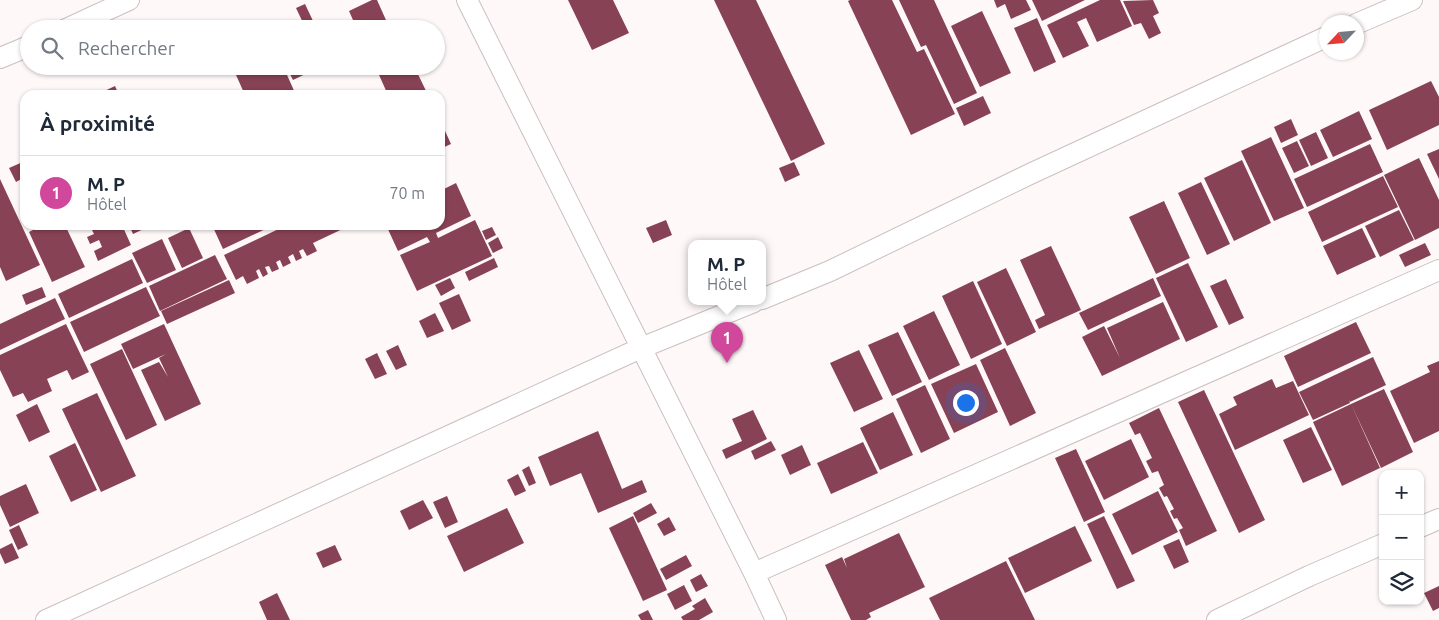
<!DOCTYPE html>
<html lang="fr">
<meta charset="utf-8">
<style>
:root{--surface:#fff;--page:#f2f2f3;--text:#1f2937;--muted:#747a83;--line:#e0e1e3;--accent:#0686a9}
body{margin:0;font-family:Ubuntu,sans-serif;background:var(--page);color:var(--text)}
.controls{position:absolute;right:15px;bottom:15px;display:grid;overflow:hidden;border-radius:10px;box-shadow:0 1px 4px #0004}
.controls button{width:45px;height:45px;display:grid;place-items:center;padding:0;border:0;border-bottom:1px solid var(--line);background:var(--surface);color:var(--text);font:25px sans-serif}
.compass{position:absolute;left:1319px;top:15px;width:45px;height:45px;border-radius:50%;background:var(--surface);box-shadow:0 1px 4px #0004;rotate:244deg}
.you{position:absolute;left:965px;top:402px;width:18px;height:18px;margin:-12px;border:4px solid #fff;border-radius:50%;background:#1a73e8;box-shadow:0 0 0 8px #1a73e833}
.badge{display:grid;place-items:center;width:32px;height:32px;border-radius:50%;background:var(--accent);color:#fff;font-size:16px;font-weight:700}
.pin{position:absolute;translate:-50% -41px;filter:drop-shadow(0 1px 2px #0008)}
.pin::after{content:'';position:absolute;top:26px;width:18px;height:15px;background:inherit;clip-path:polygon(0 0,100% 0,50% 100%)}
.popup{position:absolute;left:688px;top:240px;width:78px;height:65px;box-sizing:border-box;display:grid;place-content:center;border-radius:10px;background:var(--surface);filter:drop-shadow(0 1px 4px #0005);font-size:16px;white-space:nowrap;color:var(--muted)}
.popup b{font-size:19px;color:var(--text)}
.popup::after{content:'';position:absolute;left:50%;top:100%;margin-left:-10px;border:10px solid transparent;border-top-color:var(--surface)}
.list{margin:0;padding:0;list-style:none}
h2{display:flex;justify-content:space-between;align-items:center;height:65px;margin:0;padding:0 20px;font-size:21px}
h2 small{font-size:16px;font-weight:400;color:var(--muted)}
.list li{display:grid;grid-template-columns:32px 1fr auto;gap:15px;align-items:center;box-sizing:border-box;height:75px;padding:0 20px;border-top:1px solid var(--line)}
.list b{display:block;font-size:19px;white-space:nowrap}
.list p{margin:0;font-size:16px;white-space:nowrap;color:var(--muted)}
.list em{font-size:16px;font-style:normal;color:var(--muted)}
.icon{flex:none;width:28px;height:28px;fill:none;stroke:currentColor;stroke-width:2;stroke-linecap:round;stroke-linejoin:round}
.map{position:relative;flex:none;width:1439px;height:620px;overflow:hidden}
.search{position:absolute;background:var(--surface);box-shadow:0 1px 4px #0004;left:20px;top:20px;width:425px;height:55px;display:flex;align-items:center;gap:12px;box-sizing:border-box;padding:0 18px;border-radius:28px;color:var(--muted);font-size:19px}
.panel{position:absolute;background:var(--surface);box-shadow:0 1px 4px #0004;left:20px;top:90px;width:425px;height:140px;border-radius:15px}
.map>svg:first-child{display:block}
</style>
<div class="map">
<svg width="1439" height="620" viewBox="0 0 1439 620">
<rect width="100%" height="100%" fill="#fef8f9"/>
<path fill="#884255" d="M372,0H377L390,29H357L349,11Z
M568,0H613L629,33L592,50Z
M714,0H756L825,144L791,161Z
M850,0H892L917,52L924,49L955,114L911,135L848,1Z
M899,0H934L977,93L954,104L926,45L921,47Z
M994,0H1026L1031,10L1011,19L1005,4L997,8Z
M1032,0H1085L1042,21Z
M1100,0H1120L1132,26L1097,42L1086,18L1077,22L1089,46L1063,58L1047,25Z
M1153,0L1159,13L1153,16L1161,33L1149,39L1141,23L1134,25L1123,1Z
M305,4L314,23L305,27L296,8Z
M982,11L1011,73L980,87L951,26Z
M1037,18L1056,62L1034,72L1014,28Z
M253,66H283L296,95H245L236,75Z
M286,66H317L318,68L293,80Z
M375,66H408L410,71L415,68L428,95H388Z
M1431,81L1439,97V125L1387,150L1369,110Z
M115,86L119,95H96Z
M983,96L991,113L964,126L956,108Z
M1359,111L1372,139L1333,157L1320,130Z
M1291,119L1298,135L1281,143L1274,127Z
M440,120L451,144L440,149Z
M1316,132L1328,158L1311,166L1299,140Z
M1271,137L1304,208L1274,221L1241,151Z
M1297,141L1309,166L1294,173L1282,148Z
M1370,144L1383,172L1307,207L1294,179Z
M1439,149V179L1427,154Z
M1419,158L1439,200V228L1415,240L1384,175Z
M1242,160L1271,223L1234,241L1204,178Z
M25,161V177L16,182L9,168Z
M794,162L800,175L785,182L779,168Z
M1383,176L1398,207L1322,242L1308,212Z
M0,179L40,265L6,281L0,267Z
M1201,182L1230,244L1207,255L1178,193Z
M456,183L471,216L436,233L438,238L475,220L492,256L417,291L400,255L430,242L427,237L398,251L386,225H440V191Z
M1164,201L1190,258L1156,274L1129,217Z
M1399,210L1414,240L1380,257L1365,226Z
M666,220L672,235L653,243L646,228Z
M42,225H65L85,267L52,282L29,232Z
M82,225H122L131,245L98,261L94,251L102,247L99,240L90,244L87,237L94,234L90,226L83,229Z
M129,225H152L133,234Z
M212,225H274L223,249Z
M287,225H351L313,243L317,251L307,256L303,249L299,251L302,258L296,261L293,254L288,257L291,263L283,267L280,260L276,262L279,269L272,272L269,266L265,267L268,274L263,277L259,269L256,271L259,278L247,284L243,276L236,280L224,255Z
M492,227L496,235L486,240L482,231Z
M189,228L203,258L182,268L168,238Z
M1362,228L1376,257L1337,275L1323,246Z
M498,237L503,248L493,253L488,243Z
M162,239L176,270L147,283L132,253Z
M1425,243L1431,255L1405,267L1399,255Z
M1051,246L1081,310L1039,329L1035,320L1045,315L1020,260Z
M215,255L227,279L160,311L149,286Z
M494,258L498,267L469,281L465,272Z
M132,259L143,283L69,318L58,294Z
M1188,263L1218,327L1186,342L1156,278Z
M1006,268L1036,332L1007,346L977,282Z
M450,278L455,288L441,296L435,285Z
M1153,278L1161,296L1088,330L1079,313Z
M1226,279L1244,318L1229,325L1210,286Z
M229,280L235,293L167,324L161,311Z
M973,281L1002,344L971,359L942,296Z
M42,287L46,297L26,305L22,295Z
M146,287L158,312L157,313L158,312L160,316L84,352L70,322Z
M459,294L471,321L452,330L439,303Z
M55,298L65,319L0,350V324Z
M1163,302L1180,339L1102,376L1082,337L1104,326L1120,358L1107,328Z
M934,311L960,365L929,380L903,326Z
M435,313L444,331L427,338L419,321Z
M1356,322L1371,353L1298,387L1284,356Z
M66,324L89,372L72,380L67,370L47,379L52,391L28,402L23,393L13,397L0,370V355Z
M164,324L201,404L165,421L141,370L159,362L168,377L159,358L166,354L133,369L121,344Z
M898,332L922,382L892,396L868,345Z
M398,345L407,365L396,370L386,351Z
M1005,348L1036,413L1010,426L980,360Z
M122,349L157,425L126,440L90,364Z
M859,350L883,399L854,412L830,363Z
M377,353L387,374L375,379L365,359Z
M1373,357L1386,385L1350,402L1349,400L1350,403L1313,420L1299,392Z
M1439,361V431L1414,443L1390,391L1430,372L1427,366Z
M976,364L998,412L954,433L931,384Z
M1272,379L1276,388L1293,381L1309,415L1235,450L1219,414L1237,405L1233,397Z
M925,385L950,439L921,453L896,399Z
M1384,389L1413,452L1381,468L1351,404Z
M1204,390L1265,520L1239,533L1178,402Z
M97,393L136,476L101,492L62,409Z
M37,404L50,432L29,442L16,415Z
M1351,404L1380,468L1342,486L1313,422Z
M1159,408L1217,531L1186,546L1179,530L1183,528L1177,518L1174,519L1170,511L1174,509L1167,496L1164,497L1159,488L1164,485L1158,471L1152,473L1146,461L1152,458L1140,433L1135,435L1129,423Z
M753,410L767,439L726,459L722,450L742,441L732,419Z
M893,412L913,455L880,470L860,428Z
M1311,427L1332,470L1303,483L1283,440Z
M598,431L622,489L642,480L647,492L598,513L581,473L550,486L538,457Z
M1131,439L1149,477L1104,500L1085,461Z
M771,441L776,450L755,460L751,451Z
M863,442L878,473L831,494L817,463Z
M75,443L97,490L71,502L49,456Z
M802,445L811,465L790,475L781,455Z
M1076,449L1105,512L1084,522L1055,458Z
M529,466L536,483L529,486L522,470Z
M518,474L526,491L515,496L507,480Z
M26,484L39,513L10,527L0,505V496Z
M1158,491L1178,532L1132,555L1112,514Z
M447,496L458,522L445,528L433,502Z
M423,500L433,518L409,530L400,511Z
M651,503L657,513L638,523L633,513Z
M507,508L524,543L464,572L447,536Z
M633,516L667,590L643,601L609,528Z
M1104,516L1135,581L1117,589L1087,524Z
M669,517L676,530L664,536L657,524Z
M19,525L28,545L18,550L9,530Z
M1075,526L1092,561L1025,593L1008,558Z
M899,533L925,587L869,613L871,617L866,620H851L825,565L842,557L847,568L844,559Z
M1179,539L1189,562L1174,569L1163,546Z
M12,543L19,558L5,564L0,553V549Z
M335,545L342,560L323,568L316,553Z
M686,555L692,566L666,580L660,569Z
M1006,561L1035,620H940L929,598Z
M701,574L708,586L696,592L690,580Z
M684,585L692,601L675,610L667,594Z
M1439,586V608L1433,611L1424,593Z
M277,593L290,620H267L259,602Z
M705,598L713,612L699,620H683L681,617L695,609L692,606Z
M648,610L653,620H641L638,615Z"/>
<g fill="none" stroke-linecap="round" stroke-linejoin="round">
<g stroke="#ccbfc1" stroke-width="22">
<path id="street" d="M467,0L754,573L776,620
M1356,24L1412,0
M66,29L129,0
M0,58L29,46
M762,299L830,271L1030,174L1326,37
M1420,527L1439,519
M754,573L1439,270
M46,620L641,348L754,302
M1217,620L1309,576L1383,544"/>
</g>
<use href="#street" stroke="#fff" stroke-width="20"/>
</g>
</svg>
<div class="controls">
<button>+</button>
<button>−</button>
<button><svg class="icon" aria-label="layers" viewBox="0 0 24 24"><path d="M12 4l9 5-9 5-9-5zM3 14l9 5 9-5"/></svg></button>
</div>
<svg class="compass" viewBox="-18 -18 36 36"><path d="M0-13l5 13h-10z" fill="#e53935"/><path d="M0 13l5-13h-10z" fill="#747a83"/></svg>
<div class="you"></div>
<div class="pin badge" style="left:727px;top:363px;background:#d1479c">1</div>
<div class="popup"><b>M. P</b>Hôtel</div>
<div class="search"><svg class="icon" aria-label="search" viewBox="0 0 24 24"><circle cx="10" cy="10" r="6"/><path d="M15 15l6 6"/></svg>Rechercher</div>
<section class="panel">
<h2>À proximité<small></small></h2>
<ul class="list">
<li><span class="badge" style="background:#d1479c">1</span><div><b>M. P</b><p>Hôtel</p></div><em>70 m</em></li>
</ul>
</section>
</div>
